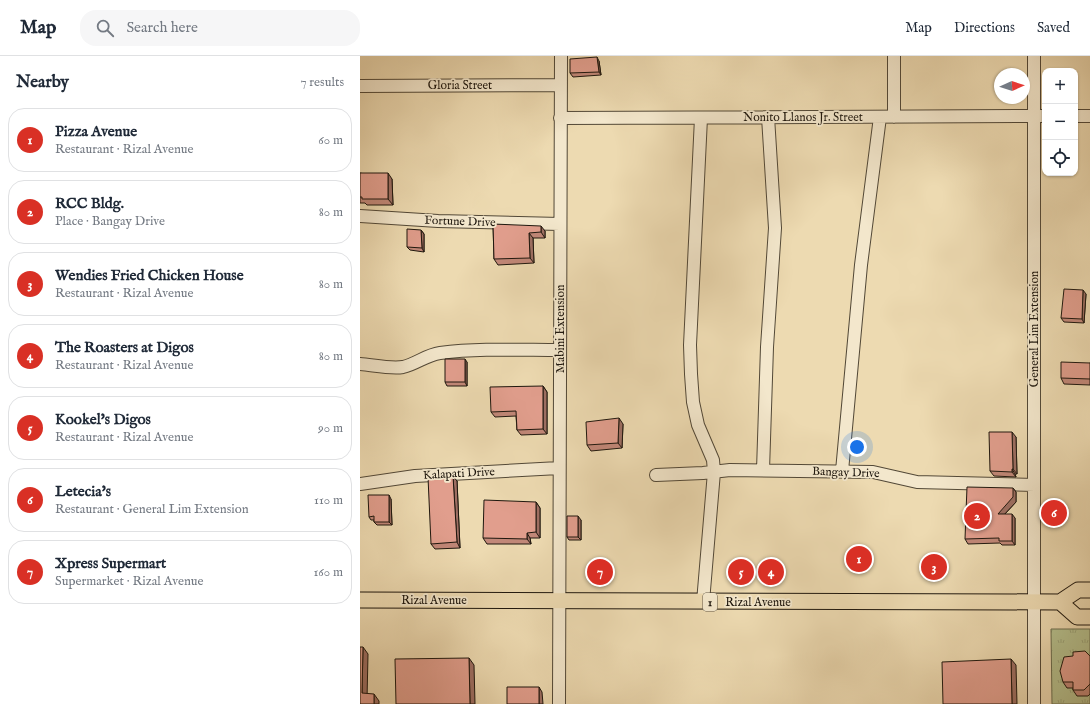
<!DOCTYPE html>
<meta charset="utf-8">
<style>
:root{--surface:#fff;--page:#f6f6f7;--text:#1f2937;--muted:#747a83;--line:#e0e1e3;--accent:#d93025}
body{margin:0;font-family:"IM FELL English",serif;background:var(--page);color:var(--text)}
.controls{position:absolute;right:12px;top:12px;display:grid;overflow:hidden;border-radius:8px;box-shadow:0 1px 3px #0004}
.controls button{width:36px;height:36px;display:grid;place-items:center;padding:0;border:0;border-bottom:1px solid var(--line);background:var(--surface);color:var(--text);font:20px sans-serif}
.compass{position:absolute;left:634px;top:12px;width:36px;height:36px;border-radius:50%;background:var(--surface);box-shadow:0 1px 3px #0004;rotate:87deg}
.you{position:absolute;left:497px;top:391px;width:14px;height:14px;margin:-10px;border:3px solid #fff;border-radius:50%;background:#1a73e8;box-shadow:0 0 0 6px #1a73e833}
.badge{display:grid;place-items:center;width:26px;height:26px;border-radius:50%;background:var(--accent);color:#fff;font-size:13px;font-weight:700}
.pin{position:absolute;translate:-50% -50%;border:2px solid #fff;box-shadow:0 1px 4px #0006}
.list{margin:0;padding:0;list-style:none}
h2{display:flex;justify-content:space-between;align-items:center;height:52px;margin:0;padding:0 16px;font-size:17px}
h2 small{font-size:13px;font-weight:400;color:var(--muted)}
.list li{display:grid;grid-template-columns:26px 1fr auto;gap:12px;align-items:center;box-sizing:border-box;height:64px;margin:0 8px 8px;padding:0 8px;border:1px solid var(--line);border-radius:16px}
.list b{display:block;font-size:15px;white-space:nowrap}
.list p{margin:0;font-size:13px;white-space:nowrap;color:var(--muted)}
.list em{font-size:13px;font-style:normal;color:var(--muted)}
.icon{flex:none;width:22px;height:22px;fill:none;stroke:currentColor;stroke-width:2;stroke-linecap:round;stroke-linejoin:round}
.map{position:relative;flex:none;width:730px;height:648px;overflow:hidden}
header{display:flex;align-items:center;gap:24px;box-sizing:border-box;height:56px;padding:0 20px;background:var(--surface);border-bottom:1px solid var(--line)}
header strong{font-size:19px}
nav{display:flex;gap:22px;margin-inline-start:auto;font-size:14px}
.search{width:280px;height:36px;background:var(--page);display:flex;align-items:center;gap:10px;box-sizing:border-box;padding:0 14px;border-radius:16px;color:var(--muted);font-size:15px}
main{display:flex}
aside{flex:1;background:var(--surface)}
.map>svg:first-child{display:block}
</style>
<header>
<strong>Map</strong>
<div class="search"><svg class="icon" aria-label="search" viewBox="0 0 24 24"><circle cx="10" cy="10" r="6"/><path d="M15 15l6 6"/></svg>Search here</div>
<nav><a>Map</a><a>Directions</a><a>Saved</a></nav>
</header>
<main>
<aside>
<h2>Nearby<small>7 results</small></h2>
<ul class="list">
<li><span class="badge">1</span><div><b>Pizza Avenue</b><p>Restaurant · Rizal Avenue</p></div><em>60 m</em></li>
<li><span class="badge">2</span><div><b>RCC Bldg.</b><p>Place · Bangay Drive</p></div><em>80 m</em></li>
<li><span class="badge">3</span><div><b>Wendies Fried Chicken House</b><p>Restaurant · Rizal Avenue</p></div><em>80 m</em></li>
<li><span class="badge">4</span><div><b>The Roasters at Digos</b><p>Restaurant · Rizal Avenue</p></div><em>80 m</em></li>
<li><span class="badge">5</span><div><b>Kookel's Digos</b><p>Restaurant · Rizal Avenue</p></div><em>90 m</em></li>
<li><span class="badge">6</span><div><b>Letecia's</b><p>Restaurant · General Lim Extension</p></div><em>110 m</em></li>
<li><span class="badge">7</span><div><b>Xpress Supermart</b><p>Supermarket · Rizal Avenue</p></div><em>160 m</em></li>
</ul>
</aside>
<div class="map">
<svg width="730" height="648" viewBox="0 0 730 648">
<defs>
<pattern id="grass-tufts" width="24" height="20" patternUnits="userSpaceOnUse"><rect width="24" height="20" fill="#b5c08e"/><path d="M3 7l-1-3M5 7V3M7 7l1-3M15 17l-1-3M17 17v-4M19 17l1-3" fill="none" stroke="#9ba479"/></pattern>
</defs>
<rect width="100%" height="100%" fill="#eddab1"/>
<filter id="stains"><feTurbulence type="fractalNoise" baseFrequency=".005" numOctaves="4"/><feColorMatrix values="0 0 0 0 .2 0 0 0 0 .09 0 0 0 0 .02 0 0 0 .5 -.17"/></filter>
<radialGradient id="worn" r=".72"><stop offset=".6" stop-color="#630" stop-opacity="0"/><stop offset="1" stop-color="#630" stop-opacity=".3"/></radialGradient>
<path fill="url(#grass-tufts)" stroke="#6a6c4e" d="M691,573H730V648H692Z"/>
<g fill="none" stroke-linecap="round" stroke-linejoin="round">
<g stroke="#524837" stroke-width="14">
<path id="minor" d="M534,0V61
M0,30L200,29
M715,60H730
M200,62L685,60
M341,62L330,289L331,318L333,346L338,369L353,404L354,416L343,546
M0,160L78,165L200,168
M0,308C13,309 30,313 43,311C56,308 66,299 80,297C119,292 160,294 200,294
M403,414L407,291L415,172L408,61
M482,415L501,209L520,61
M296,419L343,417L370,414L513,416L557,426L674,429
M0,428L55,420L199,412
M199,648L201,0
M674,648V0"/>
</g>
<g stroke="#1e170e" stroke-width="17">
<path id="major" d="M0,544L700,546L718,534H730
M700,546L717,561H730"/>
</g>
<use href="#minor" stroke="#f3e7cc" stroke-width="12"/>
<use href="#major" stroke="#eddab1" stroke-width="15"/>
</g>
<path fill="#c28879" stroke="#1e170e" d="M239,5L241,19L213,21L210,17Z
M0,117L32,123L33,149H7L5,147H0Z
M133,168L185,175V182H173L174,207L138,209L134,203Z
M61,174L64,178V196L50,194L47,191Z
M726,238L724,267L704,266L701,262Z
M107,306V330H87L85,326Z
M730,307V329L704,328L701,322Z
M183,330L187,336V378L161,379L157,374L156,360L135,361L131,356Z
M263,368L262,392L231,395L227,389Z
M656,381L657,418H655L656,421L634,420L630,415Z
M97,425L100,492L75,493L71,488Z
M653,432L656,436V446L645,458L655,462V489H642L640,487L608,488L605,483Z
M31,443L32,469H17L14,466V464H11L9,461Z
M176,446L180,452V482H170L171,488H127L123,482Z
M221,464V484H209L207,481Z
M730,600V638L728,640H717L713,634V632H707L703,626Z"/>
<path fill="#9e6f63" stroke="#1e170e" d="M237,1L239,5L241,19L239,16Z
M28,117L32,123L33,149L28,143Z
M181,170L185,175V182L181,176Z
M61,174L64,178V196L62,192Z
M169,177L173,182L174,207L170,202Z
M723,234L726,238L724,267L722,263Z
M105,303L107,306V330L105,326Z
M183,330L187,336V378L183,373Z
M259,362L263,368L262,392L258,387Z
M652,376L656,381L657,418L653,413Z
M652,413L655,418L656,421L652,416Z
M93,420L97,425L100,492L97,486Z
M653,432L656,436V446L641,462L638,458Z
M29,439L31,443L32,469L29,466Z
M176,446L180,452V482L176,476Z
M652,458L655,462V489L652,485Z
M218,460L221,464V484L218,481Z
M167,477L170,482L171,488L167,483Z
M3,591L8,598L7,644L2,637Z
M109,602L114,609L115,648H110Z
M651,603L656,609L657,648H652Z
M179,631L182,636L183,648H179Z
M14,638L19,645V648H14Z"/>
<path fill="#e19e8d" stroke="#1e170e" d="M237,1L239,16L210,17V3Z
M0,117H28V143H2V141H0Z
M133,168L181,170V176L169,177L170,202L134,203Z
M47,173L61,174L62,192L47,191Z
M704,233L723,234L722,263L701,262Z
M85,303H105V326H85Z
M701,306L730,307V323L701,322Z
M183,330V373L157,374L156,355L131,356L130,331Z
M259,362L258,387L227,389L226,366Z
M629,376H652L653,413H652V416L630,415Z
M93,420L97,486L71,488L68,421Z
M607,431L653,432V441L638,458H652V485H639V482L605,483Z
M8,439H29V466H14V460L9,461Z
M124,444L176,446V476L167,477V483L123,482Z
M207,460H218V481H207Z
M0,591H3L2,637L14,638V648H0Z
M725,595L730,600V628L724,634H713V626H703L700,615L704,601L713,600V596Z
M109,602L110,648H36L35,603Z
M651,603L652,648H583L582,606Z
M147,631H179V648H147Z"/>
<g text-anchor="middle" stroke-width="3.5" stroke-linejoin="round" paint-order="stroke">
<rect fill="#f3e7cc" stroke="#5e5547" stroke-width="1" x="343" y="537" width="14" height="18" rx="3"/>
<g font-size="11" font-weight="bold" fill="#1e170e">
<text x="350" y="550">1</text>
</g>
<g font-size="12" fill="#1e170e" stroke="#f3e7cc">
<text x="100" y="33">Gloria Street</text>
<text x="443" y="65">Nonito Llanos Jr. Street</text>
<text transform="translate(100 165) rotate(2)" y="4">Fortune Drive</text>
<text transform="translate(200 273) rotate(-90)" y="4">Mabini Extension</text>
<text transform="translate(674 273) rotate(-90)" y="4">General Lim Extension</text>
<text transform="translate(486 416) rotate(2)" y="4">Bangay Drive</text>
<text transform="translate(99 417) rotate(-3)" y="4">Kalapati Drive</text>
<text x="74" y="548">Rizal Avenue</text>
<text x="398" y="550">Rizal Avenue</text>
</g>
</g>
<rect width="100%" height="100%" filter="url(#stains)"/>
<rect width="100%" height="100%" fill="url(#worn)"/>
</svg>
<div class="controls">
<button>+</button>
<button>−</button>
<button><svg class="icon" aria-label="locate" viewBox="0 0 24 24"><circle cx="12" cy="12" r="6"/><path d="M12 2v4M12 18v4M2 12h4M18 12h4"/></svg></button>
</div>
<svg class="compass" viewBox="-18 -18 36 36"><path d="M0-13l5 13h-10z" fill="#e53935"/><path d="M0 13l5-13h-10z" fill="#747a83"/></svg>
<div class="you"></div>
<div class="pin badge" style="left:499px;top:503px">1</div>
<div class="pin badge" style="left:617px;top:460px">2</div>
<div class="pin badge" style="left:574px;top:511px">3</div>
<div class="pin badge" style="left:411px;top:516px">4</div>
<div class="pin badge" style="left:381px;top:516px">5</div>
<div class="pin badge" style="left:694px;top:457px">6</div>
<div class="pin badge" style="left:240px;top:516px">7</div>
</div>
</main>
